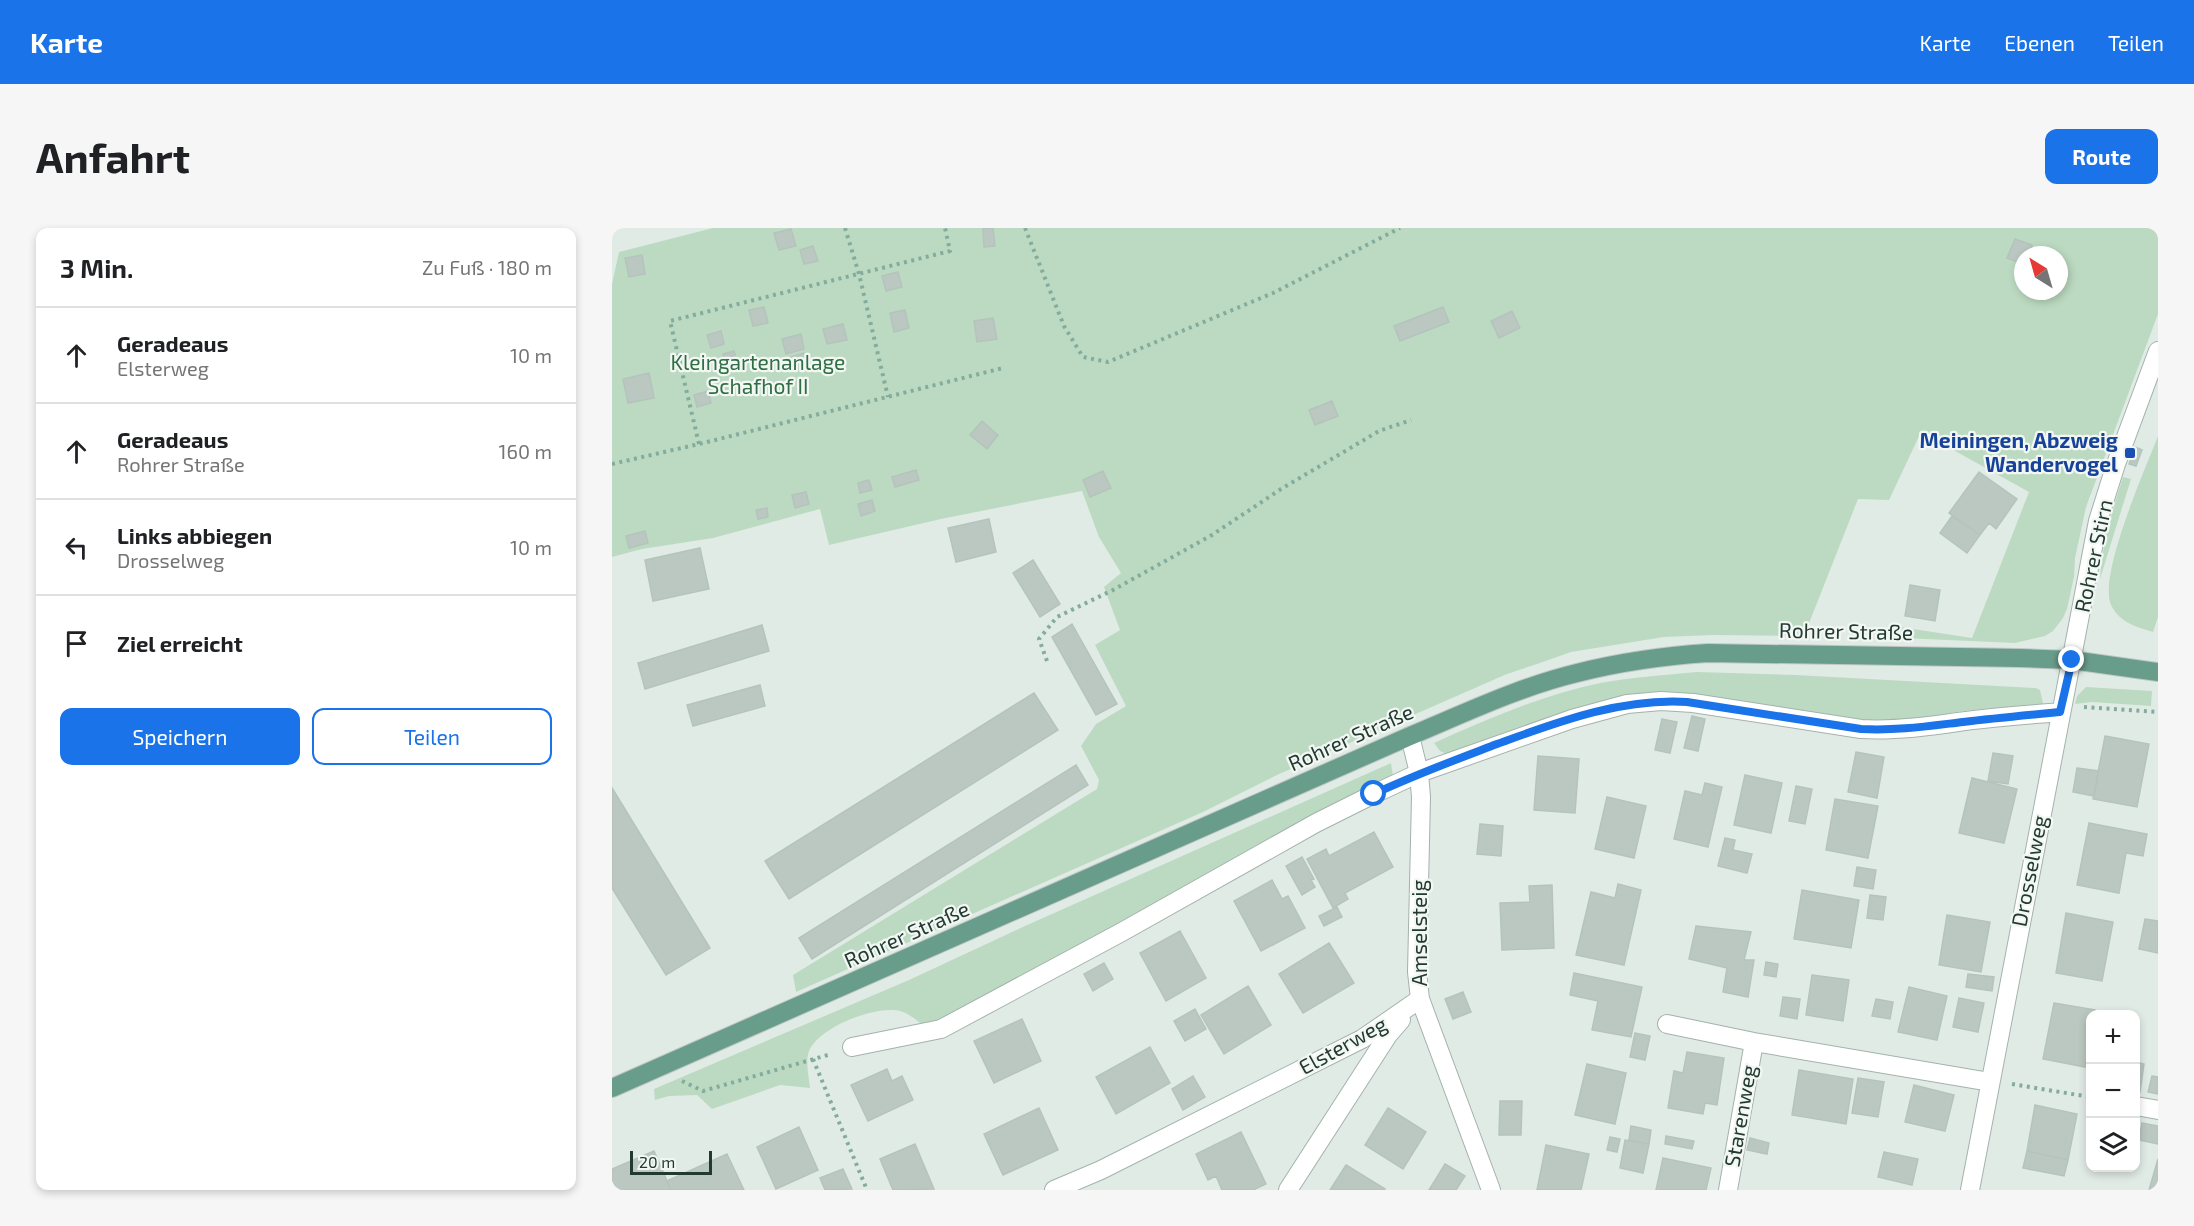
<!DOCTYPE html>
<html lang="de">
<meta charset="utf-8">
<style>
:root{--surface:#fff;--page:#f6f6f6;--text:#202124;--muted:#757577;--line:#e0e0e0;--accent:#1a73e8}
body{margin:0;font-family:"Exo 2",sans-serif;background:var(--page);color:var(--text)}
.controls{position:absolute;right:18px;bottom:18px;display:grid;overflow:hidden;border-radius:12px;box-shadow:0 3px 9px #0003}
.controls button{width:54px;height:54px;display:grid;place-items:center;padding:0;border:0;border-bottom:2px solid var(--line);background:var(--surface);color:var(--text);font:30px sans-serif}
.compass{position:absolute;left:1402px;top:18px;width:54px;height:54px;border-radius:50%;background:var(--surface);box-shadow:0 3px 9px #0003;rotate:323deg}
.scale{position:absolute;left:18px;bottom:15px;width:82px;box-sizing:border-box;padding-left:6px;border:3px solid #233a32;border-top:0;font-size:16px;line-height:21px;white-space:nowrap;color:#233a32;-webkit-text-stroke:4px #f2f7f4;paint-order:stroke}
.stop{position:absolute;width:18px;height:18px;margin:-14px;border:4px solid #1a73e8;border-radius:50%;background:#fff}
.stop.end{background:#1a73e8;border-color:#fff;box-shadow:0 2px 6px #0008}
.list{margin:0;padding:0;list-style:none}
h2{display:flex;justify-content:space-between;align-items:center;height:78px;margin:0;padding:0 24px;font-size:26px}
h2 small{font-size:20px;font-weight:400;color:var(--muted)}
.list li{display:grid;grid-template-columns:39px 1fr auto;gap:18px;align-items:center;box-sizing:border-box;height:96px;padding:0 24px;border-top:2px solid var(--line)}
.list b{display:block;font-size:22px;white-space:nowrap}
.list p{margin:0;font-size:20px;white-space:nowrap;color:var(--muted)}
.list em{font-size:20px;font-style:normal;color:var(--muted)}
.actions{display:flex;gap:12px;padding:18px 24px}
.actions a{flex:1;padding:14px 0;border:2px solid var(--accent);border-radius:12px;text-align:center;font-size:21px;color:var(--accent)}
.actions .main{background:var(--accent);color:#fff}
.icon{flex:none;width:33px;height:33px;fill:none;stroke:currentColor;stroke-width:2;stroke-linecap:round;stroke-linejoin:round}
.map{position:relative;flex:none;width:1546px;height:962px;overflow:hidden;border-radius:12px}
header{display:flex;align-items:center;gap:36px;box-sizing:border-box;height:84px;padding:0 30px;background:var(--accent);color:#fff}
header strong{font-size:28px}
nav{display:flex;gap:33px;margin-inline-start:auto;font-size:21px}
.intro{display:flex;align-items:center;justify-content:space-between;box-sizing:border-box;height:144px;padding:0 36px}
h1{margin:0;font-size:42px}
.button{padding:15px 27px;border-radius:12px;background:var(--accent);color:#fff;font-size:21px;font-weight:700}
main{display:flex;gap:36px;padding:0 36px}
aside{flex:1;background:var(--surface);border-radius:12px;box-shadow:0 3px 9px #0003}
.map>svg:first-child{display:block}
</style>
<header>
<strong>Karte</strong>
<nav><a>Karte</a><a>Ebenen</a><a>Teilen</a></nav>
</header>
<div class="intro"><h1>Anfahrt</h1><a class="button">Route</a></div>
<main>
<aside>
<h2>3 Min.<small>Zu Fuß · 180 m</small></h2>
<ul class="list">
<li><svg class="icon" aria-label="ahead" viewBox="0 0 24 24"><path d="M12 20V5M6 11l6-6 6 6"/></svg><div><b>Geradeaus</b><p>Elsterweg</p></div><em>10 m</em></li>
<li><svg class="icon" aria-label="ahead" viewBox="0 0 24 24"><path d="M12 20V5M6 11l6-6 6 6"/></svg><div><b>Geradeaus</b><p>Rohrer Straße</p></div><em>160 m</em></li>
<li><svg class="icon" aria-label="left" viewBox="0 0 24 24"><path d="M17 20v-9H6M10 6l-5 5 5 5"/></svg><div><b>Links abbiegen</b><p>Drosselweg</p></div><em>10 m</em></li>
<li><svg class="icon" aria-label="arrive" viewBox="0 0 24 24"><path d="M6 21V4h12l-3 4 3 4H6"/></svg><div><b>Ziel erreicht</b></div></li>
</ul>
<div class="actions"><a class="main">Speichern</a><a>Teilen</a></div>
</aside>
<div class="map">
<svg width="1546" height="962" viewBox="0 0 1546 962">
<rect width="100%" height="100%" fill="#e1ebe6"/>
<path fill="#bcdac1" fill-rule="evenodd" d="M101,0H1546V86L1474,279L1463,330L1462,349L1455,381L1451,390L1441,403L1433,408L1403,415L1290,410L1288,399L1360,410L1417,264L1309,204L1277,272L1246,271L1192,408L1101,407L1052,409L959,424L925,436L895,446L767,502L665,547L591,584L184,764L181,747L485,561L487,552L469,518L484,496L514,478L483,417L508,402L492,359L509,345L487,309L470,263L329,291L217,317L208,281L101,310L30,321L0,329V56L7,24ZM1411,27H1447V63H1411Z
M1546,208V389L1541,404C1524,399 1507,394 1499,377C1486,347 1533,242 1546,208Z
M1511,249L1519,251L1488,351C1490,316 1500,283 1511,249Z
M1085,444L1184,447L1424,460L1428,462L1431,475L1428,478L1380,480L1343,484L1304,493L1268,495L1087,467L1060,465L837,527L828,523L822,515C875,491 931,467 988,455C1020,449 1053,447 1085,444Z
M1474,459L1540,463L1539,478L1480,474L1463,476L1465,468Z
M779,535L781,548L341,785L312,798C304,792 298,786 288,783C264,777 207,799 197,823C193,833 197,849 198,860L168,857L100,881L85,867L57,868L43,872L42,861L297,752L413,698Z"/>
<path fill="#bac8c1" stroke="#b4c4bc" stroke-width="1.5" d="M371,0H381L383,18L372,19Z
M179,1L184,18L167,22L162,5Z
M1403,11L1420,17L1416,27H1411V36L1395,30Z
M201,18L206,33L192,36L188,22Z
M30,27L33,46L17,49L13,30Z
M286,44L290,59L274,63L270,48Z
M152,79L156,95L141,98L137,82Z
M831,79L837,94L788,113L782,98Z
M293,82L297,100L282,104L278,85Z
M900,83L908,100L887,110L879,93Z
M381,90L385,111L365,114L362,93Z
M231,96L235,112L215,116L211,101Z
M109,103L112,116L99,120L95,107Z
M189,106L192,121L174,126L170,111Z
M122,123L125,135L114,138L111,126Z
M192,125L196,138L183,142L179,129Z
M37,145L42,170L16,175L11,151Z
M96,163L99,175L85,179L82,167Z
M720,173L726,188L703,197L697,182Z
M370,193L386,207L375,221L358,207Z
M1523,219L1530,222L1524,238L1517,236Z
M304,242L307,252L283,259L280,249Z
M491,243L499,260L478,269L471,252Z
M1367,244L1405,271L1384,301L1377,295L1368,307L1337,285Z
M257,252L260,262L248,265L246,255Z
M194,264L197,276L183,280L180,267Z
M260,272L263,283L249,288L246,276Z
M155,280L156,289L146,291L144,282Z
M1340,288L1368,307L1355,325L1328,305Z
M377,291L384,324L344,334L336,300Z
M33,303L36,315L17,320L14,308Z
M88,320L97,361L41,373L33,332Z
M421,332L448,376L428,389L401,345Z
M1298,357L1328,362L1323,393L1293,388Z
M460,396L505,476L484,487L440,409Z
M150,397L157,423L33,461L26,435Z
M148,457L153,478L81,498L75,477Z
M422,465L446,502L177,671L153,633Z
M1080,488L1093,491L1086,523L1072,520Z
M1050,491L1065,494L1058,525L1043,522Z
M1493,508L1537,516L1525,579L1481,571Z
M1244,524L1272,529L1265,570L1236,564Z
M1381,525L1401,528L1396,556L1376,553Z
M926,528L967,531L963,585L922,582Z
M464,537L476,557L200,731L187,710Z
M1465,540L1487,543L1482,568L1461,564Z
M1133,547L1170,555L1159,605L1122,597Z
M1360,550L1405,561L1392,615L1347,605Z
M1093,555L1110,559L1096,619L1062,611L1073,563L1090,567Z
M1184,558L1200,561L1193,596L1177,593Z
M0,560L98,720L54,747L0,660Z
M995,569L1034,578L1022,630L983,621Z
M1223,571L1266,578L1256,630L1214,622Z
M1477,595L1535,606L1531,628L1514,625L1507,665L1465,657Z
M868,596L891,598L889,628L865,626Z
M762,604L781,639L733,665L736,671L721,680L695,631L714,621L717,628Z
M1113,610L1123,612L1121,622L1140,626L1135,645L1106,638Z
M690,629L702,651L699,652L703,659L690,667L674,638Z
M1245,639L1264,642L1261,661L1242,658Z
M660,652L670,671L676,668L693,700L649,723L622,673Z
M1006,656L1029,662L1012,737L964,727L979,664L1003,670Z
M940,657L942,720L890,722L888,675L918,674L917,658Z
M1190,662L1247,672L1239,720L1182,711Z
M1258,667L1274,669L1271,692L1255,690Z
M725,679L730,689L712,698L707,688Z
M1454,685L1501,694L1490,753L1444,745Z
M1335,687L1378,694L1369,744L1327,737Z
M1533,691L1546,693V725L1527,721Z
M1084,698L1139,704L1132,732H1142L1136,769L1111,764L1115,740L1077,731Z
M568,703L594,750L554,773L528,725Z
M717,715L742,755L691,785L667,746Z
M1154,734L1166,736L1164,749L1152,747Z
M492,735L501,751L481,763L472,746Z
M962,745L1030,759L1019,809L980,802L986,773L958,767Z
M1356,746L1382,749L1380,763L1354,759Z
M1200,747L1237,752L1231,793L1194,787Z
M636,758L659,797L612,826L589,787Z
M1297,759L1335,768L1325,812L1286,804Z
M851,764L859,784L841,791L833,771Z
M1171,769L1188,771L1185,791L1168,788Z
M1347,770L1372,775L1366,804L1341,799Z
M1264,771L1281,774L1278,791L1260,788Z
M1442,775L1483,782V786H1478V808L1473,839L1431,831Z
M583,781L594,801L573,813L562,793Z
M410,791L429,833L382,855L362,813Z
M1023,805L1038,808L1033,832L1018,829Z
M538,819L558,855L504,886L484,849Z
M1075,824L1112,830L1105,877L1093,875L1091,886L1056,880L1062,843L1071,845Z
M1524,834L1532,836L1528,864L1524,863Z
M975,836L1014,845L1003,896L963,887Z
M275,841L280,853L290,848L301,872L256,893L239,857Z
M1187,842L1241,851L1234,896L1180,887Z
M581,848L593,869L571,882L560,861Z
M1540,848L1546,849V866L1536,864Z
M1246,850L1272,854L1266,889L1240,885Z
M1302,857L1342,867L1333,903L1293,894Z
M888,873H910L909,907H887Z
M1423,877L1465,886L1456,932L1415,923Z
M427,880L446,922L391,947L372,906Z
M776,880L814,904L791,941L753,917Z
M1530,895L1546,898V916L1527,912Z
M1019,898L1039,902L1037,916L1017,912Z
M187,899L206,942L164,961L145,919Z
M629,904L654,956L641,962H610L604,948L596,952L584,926Z
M1054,908L1082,913L1080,921L1053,916Z
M998,909L1008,911L1005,924L995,922Z
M1138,910L1157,915L1155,926L1135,922Z
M1013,912L1037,916L1031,945L1008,940Z
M303,916L322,961L281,962L268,931Z
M934,917L977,926L969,962H925Z
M42,923L59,962H0V941Z
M1415,923L1456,932L1452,948L1411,940Z
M1272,924L1306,931L1300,957L1266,949Z
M115,926L132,962H59L55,953Z
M1051,930L1099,940L1094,962H1044Z
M1546,931V962H1537Z
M833,936L853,948L844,962H817Z
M734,937L773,961L772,962H718Z
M231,941L240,961L213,962L208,950Z"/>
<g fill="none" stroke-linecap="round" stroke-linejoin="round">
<g stroke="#a4b2ac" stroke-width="20">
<path id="minor" d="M798,508L807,545L809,569L805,744L808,771L879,962
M1055,796L1142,814L1378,854
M240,819L329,801L508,705L704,595L762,566L807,545L960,491L1015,476L1049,473L1081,475L1249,501C1282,503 1314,499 1346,494C1380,489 1414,487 1448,484
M1524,878L1546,882
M442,962L489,942L750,811L808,771
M676,962L776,807L789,792
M1116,962L1142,814
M1358,962L1486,293L1504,236L1546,123"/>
</g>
<g stroke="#c1c8c6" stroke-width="20">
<path id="major" d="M0,860L798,508C853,485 907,459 965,445C1008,434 1051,428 1096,425L1408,430L1460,432L1546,444"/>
</g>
<path stroke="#84ac9c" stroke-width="4" stroke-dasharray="3 4.5" stroke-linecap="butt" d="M233,0L247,46L276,169
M413,0L452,98L471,129L496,134L661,65L788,0
M87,216L58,93L338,23L333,0
M0,236L87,216L391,140
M435,433L427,411L445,389L501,362L600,307L669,261L767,203L799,192
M1472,479L1546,484
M201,831L255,962
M70,853L91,863L219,826
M1400,856L1478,869"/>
<use href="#minor" stroke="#fff" stroke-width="18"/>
<use href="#major" stroke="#699d8b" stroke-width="18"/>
</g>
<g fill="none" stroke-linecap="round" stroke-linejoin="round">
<path stroke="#1a73e8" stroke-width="8" d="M762,566C802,547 843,532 885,516C946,494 1009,470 1075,474L1249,501C1284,503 1317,498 1351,494C1383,490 1416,487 1448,484L1460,432"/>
</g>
<rect fill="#1a4fb4" stroke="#f2f7f4" stroke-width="2" x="1512" y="219" width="12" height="12" rx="3"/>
<g text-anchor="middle" stroke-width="4.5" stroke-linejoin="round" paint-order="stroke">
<g font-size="21" fill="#306e43" stroke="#f2f7f4">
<text x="146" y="142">Kleingartenanlage<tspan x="146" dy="24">Schafhof II</tspan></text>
</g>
<g font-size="21" font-weight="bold" fill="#164399" stroke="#f2f7f4" text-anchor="end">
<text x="1506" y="220">Meiningen, Abzweig<tspan x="1506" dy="24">Wandervogel</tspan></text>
</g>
<g font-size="21" fill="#233a32" stroke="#f2f7f4">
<text transform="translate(1482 328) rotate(-78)" y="7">Rohrer Stirn</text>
<text transform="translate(1234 404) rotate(1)" y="7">Rohrer Straße</text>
<text transform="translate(739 510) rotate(-24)" y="7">Rohrer Straße</text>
<text transform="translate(1418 643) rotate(-79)" y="7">Drosselweg</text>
<text transform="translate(808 705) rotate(-90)" y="7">Amselsteig</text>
<text transform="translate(295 707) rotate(-24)" y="7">Rohrer Straße</text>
<text transform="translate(731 818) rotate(-29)" y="7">Elsterweg</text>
<text transform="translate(1129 888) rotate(-80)" y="7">Starenweg</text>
</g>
</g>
</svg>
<div class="controls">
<button>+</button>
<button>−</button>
<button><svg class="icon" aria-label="layers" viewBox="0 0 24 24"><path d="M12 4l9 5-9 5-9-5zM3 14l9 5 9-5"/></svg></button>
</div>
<svg class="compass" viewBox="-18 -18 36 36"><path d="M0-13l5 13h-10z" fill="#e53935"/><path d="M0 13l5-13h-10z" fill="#757577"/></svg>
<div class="scale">20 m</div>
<div class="stop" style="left:762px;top:566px"></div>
<div class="stop end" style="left:1460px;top:432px"></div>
</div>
</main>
